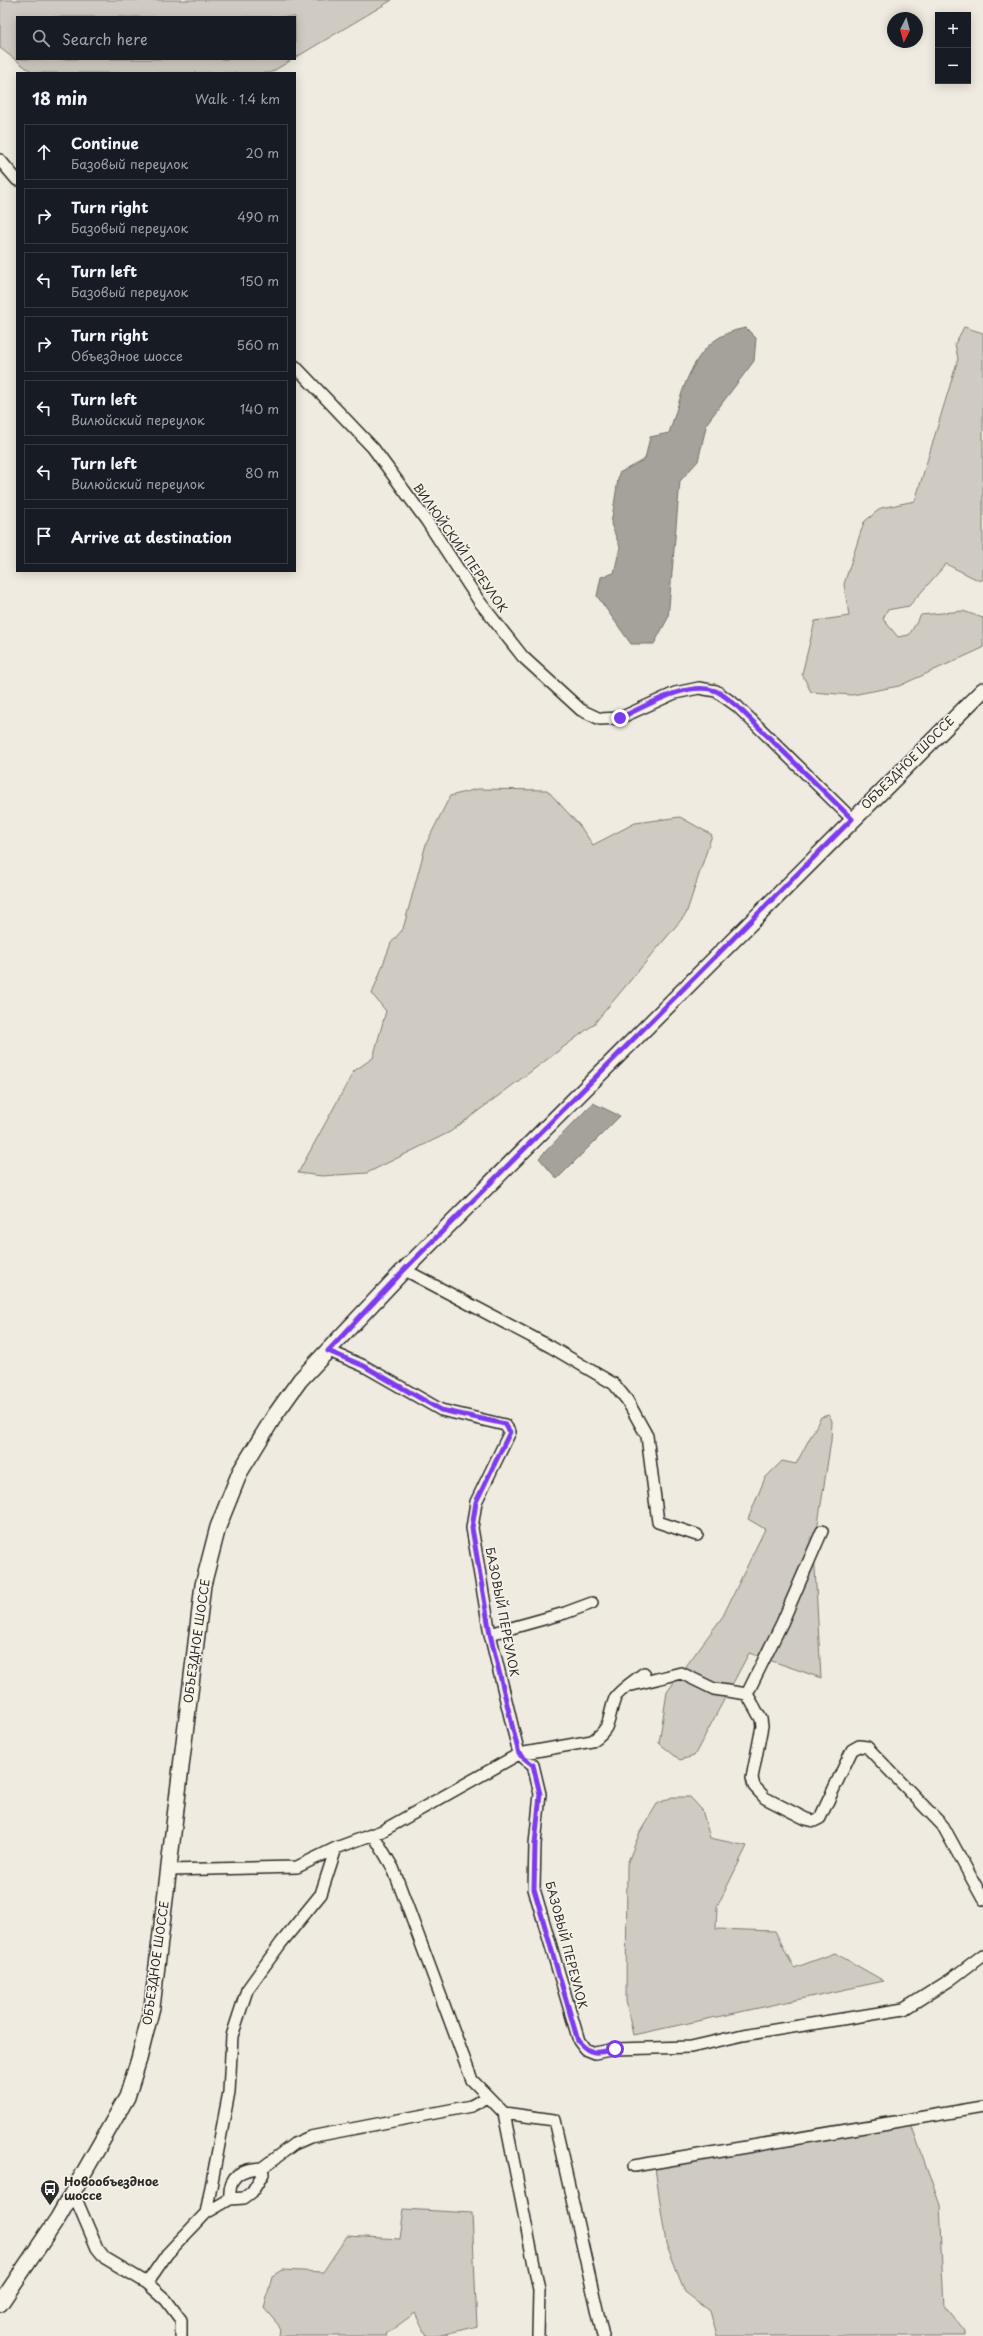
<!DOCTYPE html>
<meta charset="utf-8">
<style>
:root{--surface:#171b24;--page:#20242c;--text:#f1f3f6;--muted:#9ea1a6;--line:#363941}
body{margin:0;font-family:"Playpen Sans",sans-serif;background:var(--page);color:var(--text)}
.controls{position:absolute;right:12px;top:12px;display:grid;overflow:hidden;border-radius:0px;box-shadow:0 2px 10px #0003}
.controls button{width:36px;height:36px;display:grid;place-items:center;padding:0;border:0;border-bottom:1px solid var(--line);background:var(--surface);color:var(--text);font:20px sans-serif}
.compass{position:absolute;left:887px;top:12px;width:36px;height:36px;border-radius:50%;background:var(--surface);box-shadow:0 2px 10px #0003;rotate:186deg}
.stop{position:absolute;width:12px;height:12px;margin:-9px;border:3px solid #7c3aed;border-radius:50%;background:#fff}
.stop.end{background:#7c3aed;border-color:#fff;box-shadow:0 1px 4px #0008}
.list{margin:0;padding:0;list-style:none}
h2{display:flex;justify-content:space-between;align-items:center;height:52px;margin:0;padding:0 16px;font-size:17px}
h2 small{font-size:13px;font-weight:400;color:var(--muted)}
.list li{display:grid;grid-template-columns:26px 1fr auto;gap:12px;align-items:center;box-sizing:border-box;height:56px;margin:0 8px 8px;padding:0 8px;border:1px solid var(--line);border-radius:0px}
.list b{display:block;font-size:15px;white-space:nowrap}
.list p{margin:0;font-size:13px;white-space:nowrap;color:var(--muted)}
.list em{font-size:13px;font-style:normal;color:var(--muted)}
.icon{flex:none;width:22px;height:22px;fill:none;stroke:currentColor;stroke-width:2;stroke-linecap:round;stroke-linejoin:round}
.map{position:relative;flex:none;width:983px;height:2336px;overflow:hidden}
.search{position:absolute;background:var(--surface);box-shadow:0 2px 10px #0003;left:16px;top:16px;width:280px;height:44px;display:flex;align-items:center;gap:10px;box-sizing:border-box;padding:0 14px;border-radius:0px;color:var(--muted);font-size:15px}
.panel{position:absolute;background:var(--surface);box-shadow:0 2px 10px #0003;left:16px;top:72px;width:280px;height:500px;border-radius:0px}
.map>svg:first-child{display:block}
</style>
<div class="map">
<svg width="983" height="2336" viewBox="0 0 983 2336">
<rect width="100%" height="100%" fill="#efebe0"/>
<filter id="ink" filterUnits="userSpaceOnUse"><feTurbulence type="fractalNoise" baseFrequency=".025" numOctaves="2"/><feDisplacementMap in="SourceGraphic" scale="8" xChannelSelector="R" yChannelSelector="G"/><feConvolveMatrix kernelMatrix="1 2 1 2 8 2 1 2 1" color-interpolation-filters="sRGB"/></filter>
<g filter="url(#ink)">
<path fill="#cfcbc2" stroke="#7d7b76" d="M0,0H392L295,58V17H17V59H293L270,73H33L0,48Z
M964,327L983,333V579L980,581L946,564L909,606L887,610L883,619L898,637L909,635L921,615L963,611L983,618V648L899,686L852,695L811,692L802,674L815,621L849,616L844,584L864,522L881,508L915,501L958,359L955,344Z
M477,789L547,790L580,826L593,845L635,823L680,817L712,835L686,914L593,1025L450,1132L367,1173L322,1176L298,1173L354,1071L373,1058L386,1011L372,994L391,943L403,929L426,844L450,796Z
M829,1415L832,1421L831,1441L814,1549L821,1678L749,1653L694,1756L680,1760L659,1743L667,1692L723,1616L765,1529L748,1519L765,1478L782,1461L796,1464L821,1417Z
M672,1797H690L702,1810L710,1838L747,1846L717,1907L716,1929L775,1931L794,1968L835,1953L884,1981L633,2035L626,2001L627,1864L640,1832L657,1804Z
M911,2124L940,2205L945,2307L965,2332V2336H717L710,2311L685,2292L666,2244L655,2168Z
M404,2209L472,2213L477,2326L437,2336H426L415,2313L386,2334L387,2336H279L280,2327L264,2308L272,2276L282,2270L323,2272L347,2236L400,2239Z"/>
<path fill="#a4a29a" stroke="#74726e" d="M746,328L756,338L754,361L707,423L698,461L680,481L668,618L654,644H631L597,596L601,577L614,573L620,547L611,524L619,473L645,459L650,437L669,433C684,389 692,336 746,328Z
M593,1103L620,1116L557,1179L539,1158Z"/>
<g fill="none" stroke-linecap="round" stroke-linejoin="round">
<g stroke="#2b2b2b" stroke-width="14">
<path id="minor" d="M0,160L17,180
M295,366L373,448L426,520L479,601L523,657L581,710L600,719L620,718L675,693L699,688L716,691L737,706L852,819
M405,1270L551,1347L614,1384L627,1400L647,1436L658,1522L697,1535
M329,1351L364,1366L441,1410L505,1425L510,1432L476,1502L472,1528L490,1634L519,1754L533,1765L540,1794L535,1844L534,1889L579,2041L585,2049L595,2053L615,2049L691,2047L743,2035L904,2009L950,1980L983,1955
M490,1634L565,1613L592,1603
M632,1685L681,1673L714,1689L747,1694L782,1623L822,1531
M747,1694L761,1719L762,1726L752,1778L754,1786L765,1798L806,1819L814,1821L820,1818L852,1750L859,1746L867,1747L943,1826L983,1899
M373,1834L393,1868L472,2080L504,2113L539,2290L538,2336
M169,1870L297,1867L336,1848L382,1831L519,1754L592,1741C613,1727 607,1718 615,1698C618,1691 637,1679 644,1673
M504,2113L554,2120L603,2336
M634,2166L983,2107
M73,2192L97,2248L105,2258L147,2283L166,2300L181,2320V2336
M230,2199C228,2175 241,2169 262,2168
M206,2213L229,2092L232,2036L247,1990L281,1943L321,1894L336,1848
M147,2283L167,2254L206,2213L230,2199L244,2198L252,2192L263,2174L262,2168L294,2144L310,2137L471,2106L488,2097"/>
</g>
<g stroke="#2b2b2b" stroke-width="18">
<path id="secondary" d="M0,2304L58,2218L127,2097L139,2059L152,2007L203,1585L218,1527L240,1472L275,1415L300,1380L403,1271L983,690"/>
</g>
<use href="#minor" stroke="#f7f3e8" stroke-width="11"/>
<use href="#secondary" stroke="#f7f3e8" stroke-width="15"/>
</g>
</g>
<g fill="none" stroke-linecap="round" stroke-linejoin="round" filter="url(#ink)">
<path stroke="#7c3aed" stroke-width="5" d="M615,2049C597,2053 591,2056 578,2041L534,1889L535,1844L540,1794L533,1765L519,1754L490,1634L472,1528L476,1502L510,1432L505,1424L441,1410L364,1366L328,1351L403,1271L852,819L737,706C730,701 723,694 716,691C688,680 646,706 620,718"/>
</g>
<defs>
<g id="bus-pin" transform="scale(1)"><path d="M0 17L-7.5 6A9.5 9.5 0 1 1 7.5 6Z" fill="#2b2b2b" stroke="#f7f3e8"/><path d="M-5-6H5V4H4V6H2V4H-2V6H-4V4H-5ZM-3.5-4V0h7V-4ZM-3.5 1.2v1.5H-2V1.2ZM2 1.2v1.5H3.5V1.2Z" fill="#fff"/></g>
</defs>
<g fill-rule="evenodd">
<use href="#bus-pin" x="50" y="2189"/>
</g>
<g text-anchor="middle" stroke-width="3" stroke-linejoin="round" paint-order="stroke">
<g font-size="12" fill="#2b2b2b" stroke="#f7f3e8">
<text transform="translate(460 548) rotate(55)" y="4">ВИЛЮЙСКИЙ ПЕРЕУЛОК</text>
<text transform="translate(908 763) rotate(-45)" y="4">ОБЪЕЗДНОЕ ШОССЕ</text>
<text transform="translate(502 1612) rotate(79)" y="4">БАЗОВЫЙ ПЕРЕУЛОК</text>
<text transform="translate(197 1641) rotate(-82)" y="4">ОБЪЕЗДНОЕ ШОССЕ</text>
<text transform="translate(566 1945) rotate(75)" y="4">БАЗОВЫЙ ПЕРЕУЛОК</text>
<text transform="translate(156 1963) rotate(-82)" y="4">ОБЪЕЗДНОЕ ШОССЕ</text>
</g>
<g font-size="12" font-weight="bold" fill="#2b2b2b" stroke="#f7f3e8" text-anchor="start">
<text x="64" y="2186">Новообъездное<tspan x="64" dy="14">шоссе</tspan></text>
</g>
</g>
</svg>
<div class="controls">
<button>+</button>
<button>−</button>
</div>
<svg class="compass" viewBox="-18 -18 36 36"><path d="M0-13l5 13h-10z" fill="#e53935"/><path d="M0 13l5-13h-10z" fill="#9ea1a6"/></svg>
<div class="stop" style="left:615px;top:2049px"></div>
<div class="stop end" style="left:620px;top:718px"></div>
<div class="search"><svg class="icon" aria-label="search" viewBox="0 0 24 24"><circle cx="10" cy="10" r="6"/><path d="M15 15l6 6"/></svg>Search here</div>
<section class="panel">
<h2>18 min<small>Walk · 1.4 km</small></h2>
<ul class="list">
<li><svg class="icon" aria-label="ahead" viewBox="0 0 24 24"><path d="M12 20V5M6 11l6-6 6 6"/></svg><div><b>Continue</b><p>Базовый переулок</p></div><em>20 m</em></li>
<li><svg class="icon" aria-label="right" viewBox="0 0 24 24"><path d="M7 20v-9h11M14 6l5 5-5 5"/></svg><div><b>Turn right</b><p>Базовый переулок</p></div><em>490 m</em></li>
<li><svg class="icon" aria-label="left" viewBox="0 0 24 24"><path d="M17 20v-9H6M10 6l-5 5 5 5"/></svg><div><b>Turn left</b><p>Базовый переулок</p></div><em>150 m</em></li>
<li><svg class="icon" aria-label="right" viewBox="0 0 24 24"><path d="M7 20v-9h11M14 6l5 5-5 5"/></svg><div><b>Turn right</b><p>Объездное шоссе</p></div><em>560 m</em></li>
<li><svg class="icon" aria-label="left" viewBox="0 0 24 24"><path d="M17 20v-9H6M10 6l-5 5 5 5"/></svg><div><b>Turn left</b><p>Вилюйский переулок</p></div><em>140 m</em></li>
<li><svg class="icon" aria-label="left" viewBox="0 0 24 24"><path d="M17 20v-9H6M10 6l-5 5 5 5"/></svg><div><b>Turn left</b><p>Вилюйский переулок</p></div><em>80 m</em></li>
<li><svg class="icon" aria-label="arrive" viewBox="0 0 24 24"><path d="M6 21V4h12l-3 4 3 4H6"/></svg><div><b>Arrive at destination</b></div></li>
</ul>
</section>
</div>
